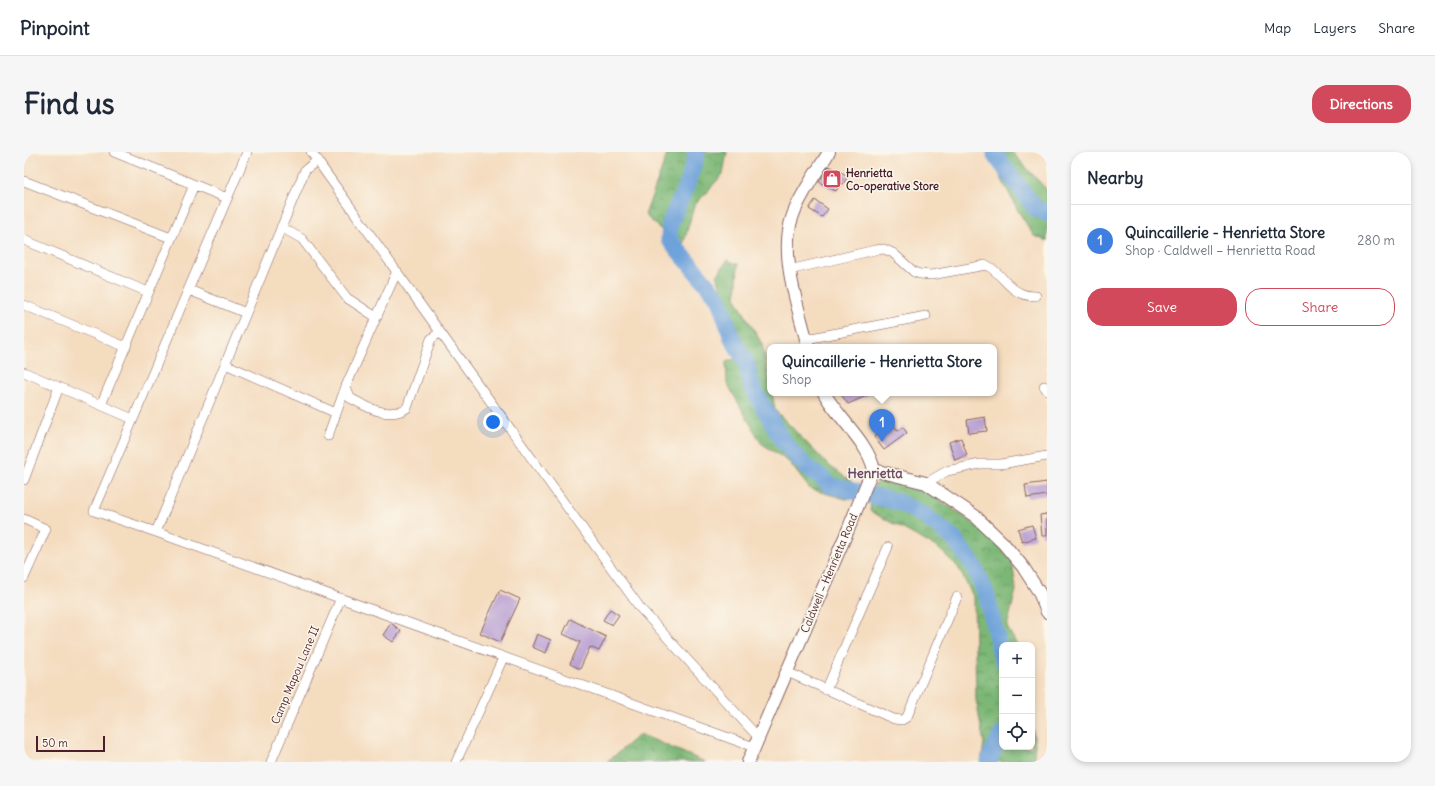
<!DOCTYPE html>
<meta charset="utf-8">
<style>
:root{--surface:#fff;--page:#f6f6f7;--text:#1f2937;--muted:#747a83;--line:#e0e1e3;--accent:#d1495b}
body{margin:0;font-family:Delius,sans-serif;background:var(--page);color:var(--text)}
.controls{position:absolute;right:12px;bottom:12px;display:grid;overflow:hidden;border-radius:8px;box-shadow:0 2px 6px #0003}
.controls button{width:36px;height:36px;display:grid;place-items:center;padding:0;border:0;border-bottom:1px solid var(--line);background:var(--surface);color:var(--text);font:20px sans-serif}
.scale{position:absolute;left:12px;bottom:10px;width:69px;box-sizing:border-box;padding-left:4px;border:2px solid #4a1f2b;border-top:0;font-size:11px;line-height:14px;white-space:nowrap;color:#4a1f2b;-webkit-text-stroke:3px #fbf7ec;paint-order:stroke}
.you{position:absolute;left:469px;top:270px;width:14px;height:14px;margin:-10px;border:3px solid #fff;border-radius:50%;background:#1a73e8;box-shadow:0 0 0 6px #1a73e833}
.badge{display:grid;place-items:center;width:26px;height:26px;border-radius:50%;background:var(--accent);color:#fff;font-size:13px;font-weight:700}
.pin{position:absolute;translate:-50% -33px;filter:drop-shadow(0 1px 2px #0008)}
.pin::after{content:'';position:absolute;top:21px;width:14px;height:12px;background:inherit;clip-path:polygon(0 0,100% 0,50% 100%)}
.popup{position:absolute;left:743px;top:192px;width:230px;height:52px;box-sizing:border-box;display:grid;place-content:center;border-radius:8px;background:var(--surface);filter:drop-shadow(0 1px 3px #0005);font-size:13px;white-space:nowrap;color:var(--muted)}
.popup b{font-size:15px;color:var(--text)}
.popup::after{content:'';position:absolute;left:50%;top:100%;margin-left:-8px;border:8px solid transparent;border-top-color:var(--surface)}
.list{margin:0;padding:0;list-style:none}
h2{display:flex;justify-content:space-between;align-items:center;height:52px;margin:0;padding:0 16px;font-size:17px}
h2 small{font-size:13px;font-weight:400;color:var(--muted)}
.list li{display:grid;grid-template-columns:26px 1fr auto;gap:12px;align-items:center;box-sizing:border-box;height:72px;padding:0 16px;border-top:1px solid var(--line)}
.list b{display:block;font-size:15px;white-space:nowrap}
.list p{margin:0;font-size:13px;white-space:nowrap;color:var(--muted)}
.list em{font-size:13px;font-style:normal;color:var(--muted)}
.actions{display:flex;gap:8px;padding:12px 16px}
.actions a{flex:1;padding:9px 0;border:1px solid var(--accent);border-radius:16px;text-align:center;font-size:14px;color:var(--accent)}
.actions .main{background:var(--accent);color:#fff}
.icon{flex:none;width:22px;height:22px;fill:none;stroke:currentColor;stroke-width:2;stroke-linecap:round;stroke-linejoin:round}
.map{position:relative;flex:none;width:1023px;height:610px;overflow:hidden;border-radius:16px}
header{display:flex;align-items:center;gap:24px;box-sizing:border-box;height:56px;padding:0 20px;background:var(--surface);border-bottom:1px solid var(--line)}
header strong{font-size:19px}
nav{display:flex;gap:22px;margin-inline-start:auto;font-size:14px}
.intro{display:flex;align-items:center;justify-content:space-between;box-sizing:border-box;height:96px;padding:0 24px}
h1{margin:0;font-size:28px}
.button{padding:10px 18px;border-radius:16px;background:var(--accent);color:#fff;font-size:14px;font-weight:700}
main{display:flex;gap:24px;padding:0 24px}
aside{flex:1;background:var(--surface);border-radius:16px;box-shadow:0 2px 6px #0003}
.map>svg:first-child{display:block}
</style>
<header>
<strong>Pinpoint</strong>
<nav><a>Map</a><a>Layers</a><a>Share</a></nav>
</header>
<div class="intro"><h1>Find us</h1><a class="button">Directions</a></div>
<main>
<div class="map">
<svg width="1023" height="610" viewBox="0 0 1023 610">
<defs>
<pattern id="forest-crowns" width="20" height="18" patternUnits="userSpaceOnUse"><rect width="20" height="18" fill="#7bb776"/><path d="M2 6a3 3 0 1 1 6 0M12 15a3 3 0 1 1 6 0" fill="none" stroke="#679461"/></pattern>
</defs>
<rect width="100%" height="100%" fill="#fbf7ec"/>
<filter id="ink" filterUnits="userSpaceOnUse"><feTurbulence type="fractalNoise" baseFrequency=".025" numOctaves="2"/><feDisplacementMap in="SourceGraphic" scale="8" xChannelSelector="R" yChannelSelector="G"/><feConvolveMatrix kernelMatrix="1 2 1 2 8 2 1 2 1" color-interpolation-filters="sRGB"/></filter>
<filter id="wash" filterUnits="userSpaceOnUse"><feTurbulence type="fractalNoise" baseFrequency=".012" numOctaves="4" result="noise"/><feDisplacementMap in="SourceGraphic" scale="16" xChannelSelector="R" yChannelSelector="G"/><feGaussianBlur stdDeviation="0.9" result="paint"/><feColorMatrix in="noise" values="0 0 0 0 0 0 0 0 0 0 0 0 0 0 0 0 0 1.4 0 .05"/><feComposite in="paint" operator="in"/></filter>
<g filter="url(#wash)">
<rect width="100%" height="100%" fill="#f4dcbf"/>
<path fill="url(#forest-crowns)" stroke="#626b50" d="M644,0H703L699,22L670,54L658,97L621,63Z
M964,0H988L1023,38V89L1010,84L993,57Z
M703,108L714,112L712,147L738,192L746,231V241H748L751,258L803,312L828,330V345L822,347L786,337L765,310L737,291L703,231L702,210L722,203L693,124Z
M855,325L872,327L908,342L973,388L988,407L992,438L983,475L993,493H978V595H1008V572L1011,593L1010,608L1007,610H957L960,591L952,548L950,446L934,415L914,396L846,359L848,339Z
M616,582L681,610H583Z"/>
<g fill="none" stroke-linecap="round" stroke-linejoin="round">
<path stroke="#6ea2da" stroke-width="17" d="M673,0L665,28L646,71L645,87L695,147L708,186L723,212L727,233L757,286L768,300L786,318L800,327L805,333L874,350L901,364L929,386L949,412L963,444L978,507
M971,0V3L1012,57L1023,61
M965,610L968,601L978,582"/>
</g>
<g id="blocks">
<path fill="#b89ed1" d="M805,14L824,24L819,32L817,31L812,39L795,30Z
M791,48L804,57L798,65L785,57Z
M816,241H849L824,252Z
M961,265L963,279L945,281L943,268Z
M868,271L874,279L879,275L883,281L860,298L850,285Z
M937,286L943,303L931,308L925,290Z
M1023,330V343L1003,346L1001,333Z
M1023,362V384H1018L1016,363Z
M1008,373L1012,386L998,390L994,377Z
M476,438L496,447L476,490L456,481Z
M586,457L595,463L588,473L579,468Z
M546,467L582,485L575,499L566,495L556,517L546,512L556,490L539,482Z
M367,471L377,479L369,490L359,483Z
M513,482L527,488L522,501L508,495Z"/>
</g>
</g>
<g filter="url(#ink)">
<use href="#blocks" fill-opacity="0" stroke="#86615f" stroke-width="1"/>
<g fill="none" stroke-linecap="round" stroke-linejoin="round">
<g stroke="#86615f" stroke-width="10">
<path id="street" d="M90,0L203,46
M223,0L70,359L132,380L730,595
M287,0L416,180L617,457L734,585
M0,29L147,86
M257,75L278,87L323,146L352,165
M0,88L124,140
M765,118L851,98L860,97L869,101L890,120L896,122L907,123L962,113C976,119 982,135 996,141C1000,143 1007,144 1012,144
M165,138L222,161
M0,153L102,195
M782,187L902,164
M201,212L312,261
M0,220L109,267
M322,234L326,246C343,255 364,268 383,256L407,187L416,180
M1020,234L1023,238
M77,253L170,33
M304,284L322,234L373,119
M0,328L35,235
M902,331L923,319L956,312H977L1023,304
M0,367L22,377L0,426
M132,380L281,18L294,8
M763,520L870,567L878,568L883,565L933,445
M802,538L864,395
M247,610L317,446
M432,610L479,506"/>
</g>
<g stroke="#86615f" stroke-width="14">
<path id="secondary" d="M784,195C775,156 754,102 769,63C777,41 793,20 805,0
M850,318L902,331L951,364L979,391L999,415L1015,440L1023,460
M724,610L824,378L845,326L850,318C844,290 814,266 800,241"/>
</g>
<use href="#street" stroke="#fff" stroke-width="9"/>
<use href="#secondary" stroke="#fff" stroke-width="12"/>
</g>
</g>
<defs>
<g id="shop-square" transform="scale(1)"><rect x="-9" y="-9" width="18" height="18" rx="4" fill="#d1495b" stroke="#fbf7ec"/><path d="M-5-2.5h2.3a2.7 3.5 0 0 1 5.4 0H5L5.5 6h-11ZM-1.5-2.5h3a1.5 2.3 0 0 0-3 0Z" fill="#fff"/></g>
</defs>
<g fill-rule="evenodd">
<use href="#shop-square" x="808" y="27"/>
</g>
<g text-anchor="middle" stroke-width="3" stroke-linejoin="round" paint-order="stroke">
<g font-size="11" font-weight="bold" fill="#4a1f2b" stroke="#fbf7ec" text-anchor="start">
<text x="822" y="25">Henrietta<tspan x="822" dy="13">Co-operative Store</tspan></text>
</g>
<g font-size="11" fill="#4a1f2b" stroke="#fbf7ec">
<text transform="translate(805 421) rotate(-67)" y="4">Caldwell – Henrietta Road</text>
<text transform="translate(271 523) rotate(-67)" y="4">Camp Mapou Lane II</text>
</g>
<g font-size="13" font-weight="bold" fill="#704b65" stroke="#fbf7ec">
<text x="851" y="326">Henrietta</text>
</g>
</g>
</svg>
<div class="controls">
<button>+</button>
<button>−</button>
<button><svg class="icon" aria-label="locate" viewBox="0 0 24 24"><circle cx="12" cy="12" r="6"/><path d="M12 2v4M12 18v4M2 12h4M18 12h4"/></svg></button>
</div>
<div class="scale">50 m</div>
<div class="you"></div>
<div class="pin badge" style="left:858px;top:290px;background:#3f7fe0">1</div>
<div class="popup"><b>Quincaillerie - Henrietta Store</b>Shop</div>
</div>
<aside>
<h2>Nearby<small></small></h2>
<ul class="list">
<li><span class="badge" style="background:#3f7fe0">1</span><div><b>Quincaillerie - Henrietta Store</b><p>Shop · Caldwell – Henrietta Road</p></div><em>280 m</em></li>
</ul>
<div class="actions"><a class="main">Save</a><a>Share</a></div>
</aside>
</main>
